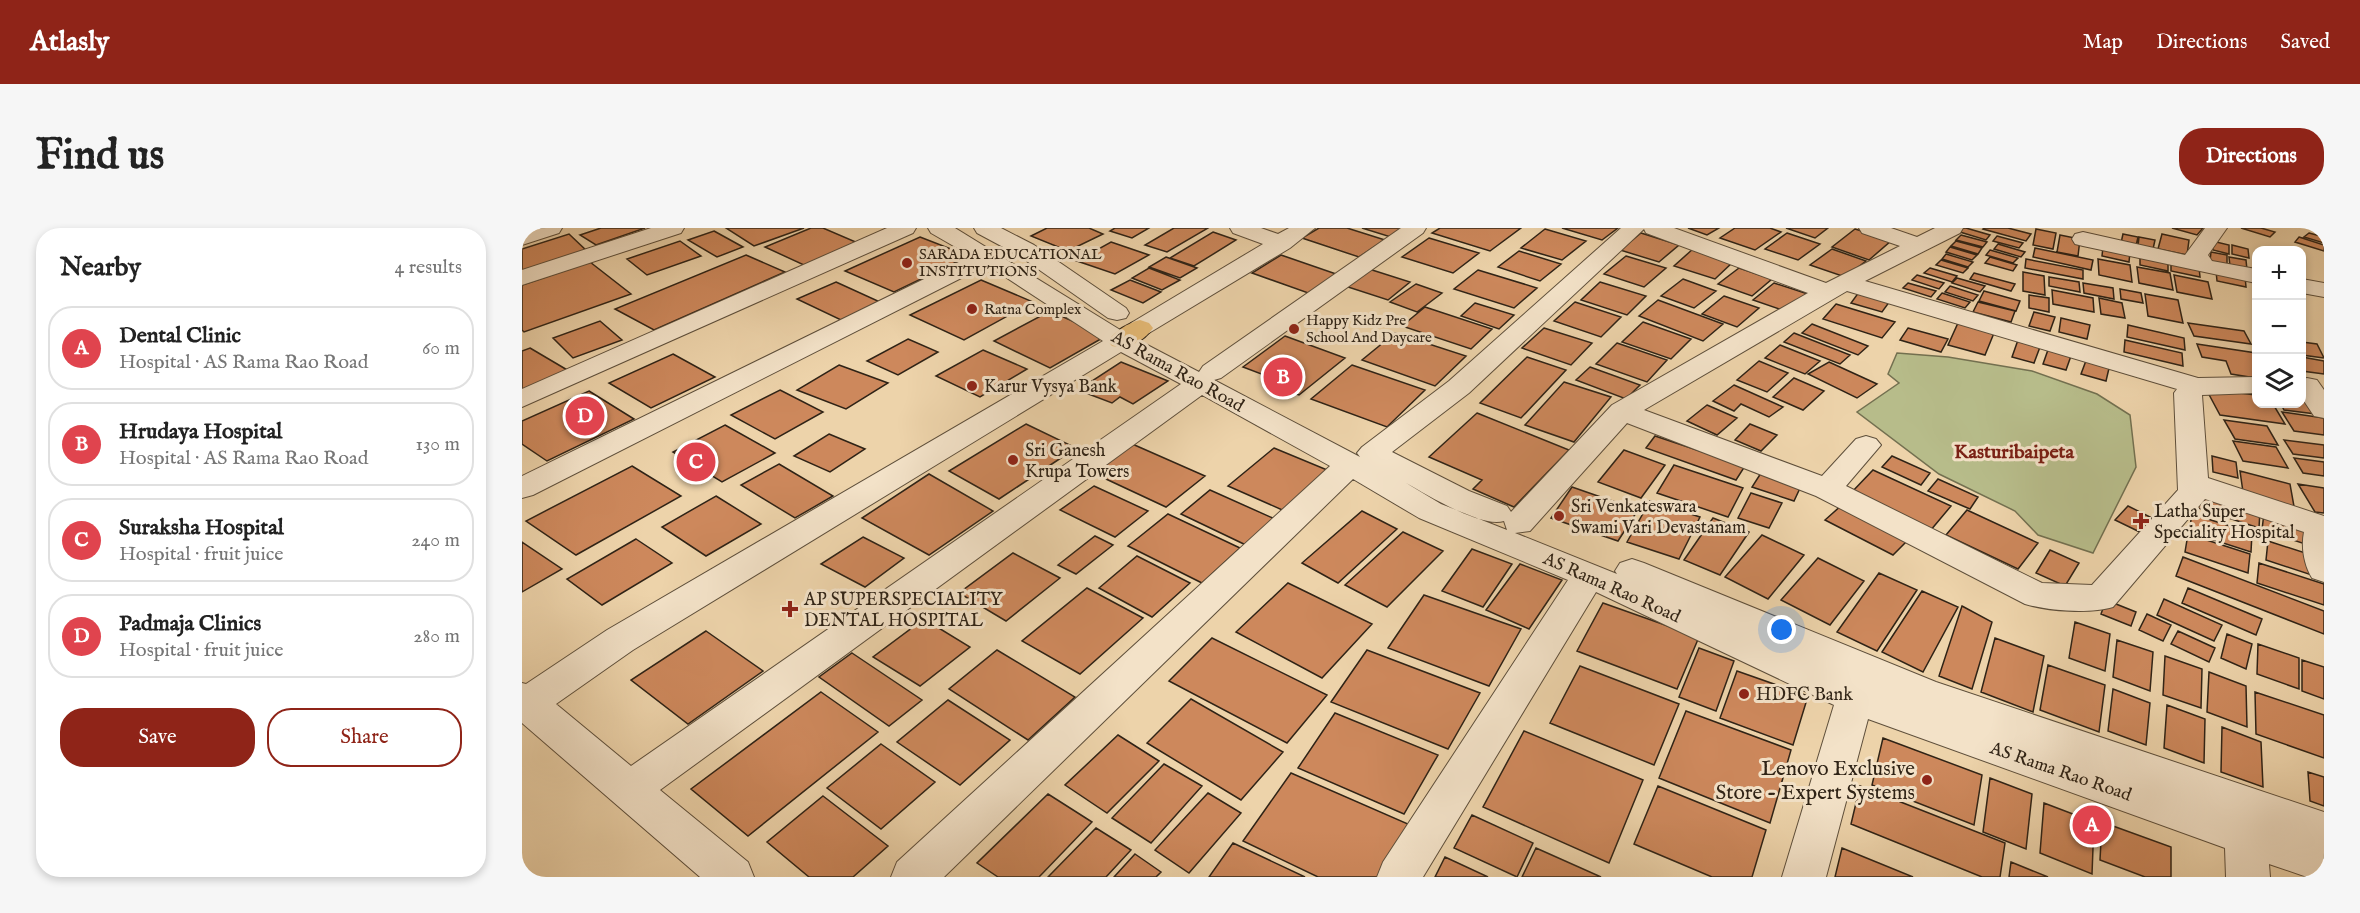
<!DOCTYPE html>
<meta charset="utf-8">
<style>
:root{--surface:#fff;--page:#f6f6f6;--text:#222;--muted:#767676;--line:#e0e0e0;--accent:#8f2418}
body{margin:0;font-family:"IM FELL English",serif;background:var(--page);color:var(--text)}
.controls{position:absolute;right:18px;top:18px;display:grid;overflow:hidden;border-radius:12px;box-shadow:0 3px 9px #0003}
.controls button{width:54px;height:54px;display:grid;place-items:center;padding:0;border:0;border-bottom:2px solid var(--line);background:var(--surface);color:var(--text);font:30px sans-serif}
.you{position:absolute;left:1260px;top:402px;width:21px;height:21px;margin:-15px;border:4px solid #fff;border-radius:50%;background:#1a73e8;box-shadow:0 0 0 9px #1a73e833}
.badge{display:grid;place-items:center;width:39px;height:39px;border-radius:50%;background:var(--accent);color:#fff;font-size:20px;font-weight:700}
.pin{position:absolute;translate:-50% -50%;border:3px solid #fff;box-shadow:0 2px 6px #0006}
.list{margin:0;padding:0;list-style:none}
h2{display:flex;justify-content:space-between;align-items:center;height:78px;margin:0;padding:0 24px;font-size:26px}
h2 small{font-size:20px;font-weight:400;color:var(--muted)}
.list li{display:grid;grid-template-columns:39px 1fr auto;gap:18px;align-items:center;box-sizing:border-box;height:84px;margin:0 12px 12px;padding:0 12px;border:2px solid var(--line);border-radius:24px}
.list b{display:block;font-size:22px;white-space:nowrap}
.list p{margin:0;font-size:20px;white-space:nowrap;color:var(--muted)}
.list em{font-size:20px;font-style:normal;color:var(--muted)}
.actions{display:flex;gap:12px;padding:18px 24px}
.actions a{flex:1;padding:14px 0;border:2px solid var(--accent);border-radius:24px;text-align:center;font-size:21px;color:var(--accent)}
.actions .main{background:var(--accent);color:#fff}
.icon{flex:none;width:33px;height:33px;fill:none;stroke:currentColor;stroke-width:2;stroke-linecap:round;stroke-linejoin:round}
.map{position:relative;flex:none;width:1802px;height:649px;overflow:hidden;border-radius:24px}
header{display:flex;align-items:center;gap:36px;box-sizing:border-box;height:84px;padding:0 30px;background:var(--accent);color:#fff}
header strong{font-size:28px}
nav{display:flex;gap:33px;margin-inline-start:auto;font-size:21px}
.intro{display:flex;align-items:center;justify-content:space-between;box-sizing:border-box;height:144px;padding:0 36px}
h1{margin:0;font-size:42px}
.button{padding:15px 27px;border-radius:24px;background:var(--accent);color:#fff;font-size:21px;font-weight:700}
main{display:flex;gap:36px;padding:0 36px}
aside{flex:1;background:var(--surface);border-radius:24px;box-shadow:0 3px 9px #0003}
.map>svg:first-child{display:block}
</style>
<header>
<strong>Atlasly</strong>
<nav><a>Map</a><a>Directions</a><a>Saved</a></nav>
</header>
<div class="intro"><h1>Find us</h1><a class="button">Directions</a></div>
<main>
<aside>
<h2>Nearby<small>4 results</small></h2>
<ul class="list">
<li><span class="badge" style="background:#e0444e">A</span><div><b>Dental Clinic</b><p>Hospital · AS Rama Rao Road</p></div><em>60 m</em></li>
<li><span class="badge" style="background:#e0444e">B</span><div><b>Hrudaya Hospital</b><p>Hospital · AS Rama Rao Road</p></div><em>130 m</em></li>
<li><span class="badge" style="background:#e0444e">C</span><div><b>Suraksha Hospital</b><p>Hospital · fruit juice</p></div><em>240 m</em></li>
<li><span class="badge" style="background:#e0444e">D</span><div><b>Padmaja Clinics</b><p>Hospital · fruit juice</p></div><em>280 m</em></li>
</ul>
<div class="actions"><a class="main">Save</a><a>Share</a></div>
</aside>
<div class="map">
<svg width="1802" height="649" viewBox="0 0 1802 649">
<rect width="100%" height="100%" fill="#edd3aa"/>
<filter id="stains"><feTurbulence type="fractalNoise" baseFrequency=".00333" numOctaves="4"/><feColorMatrix values="0 0 0 0 .2 0 0 0 0 .09 0 0 0 0 .02 0 0 0 .5 -.17"/></filter>
<radialGradient id="worn" r=".72"><stop offset=".6" stop-color="#630" stop-opacity="0"/><stop offset="1" stop-color="#630" stop-opacity=".3"/></radialGradient>
<path fill="#b7bc8a" stroke="#737050" stroke-width="1.5" d="M1375,125L1426,129L1510,143L1575,166L1608,187L1614,239L1571,325L1516,307L1493,283L1417,246L1335,184L1377,155L1366,146Z"/>
<path fill="#cd885c" stroke="#2f2316" stroke-width="1.5" d="M79,0H123L74,17L58,7Z
M204,0H282L232,18Z
M289,0H301L336,15L284,38L243,19Z
M525,0H567L581,6L546,23L509,8Z
M593,0H627L610,10L588,3Z
M652,0H686L645,24L623,17Z
M797,0H825L863,12L837,29L780,10Z
M840,0H887L872,10Z
M918,0H999L968,23L910,5Z
M1040,0H1096L1080,12Z
M1166,0H1197L1185,7Z
M1213,0H1248L1259,4L1233,22L1198,10Z
M1264,0H1306L1293,10Z
M1441,0H1444L1468,7L1464,12L1438,4Z
M1462,0H1486L1509,6L1504,13L1461,1Z
M1650,0H1681L1675,7Z
M1719,0H1739L1753,4L1748,9Z
M1023,1L1064,13L1040,32L999,20Z
M1333,1L1370,12L1347,32L1310,19Z
M1514,1L1534,5L1531,21L1511,17Z
M192,3L221,19L195,29L166,12Z
M691,4L714,12L672,38L648,30Z
M1119,5L1157,17L1137,34L1098,22Z
M1265,5L1298,16L1276,32L1243,21Z
M1787,5L1802,9V15L1782,9Z
M47,6L68,26L0,48V21Z
M1601,6L1616,9L1614,18L1599,15Z
M1640,6L1667,12L1665,27L1636,21Z
M1439,7L1465,14L1461,19L1434,12Z
M1538,7L1558,11L1556,28L1535,24Z
M1475,8L1501,15L1497,20L1471,13Z
M398,9L447,28L372,64L323,43Z
M1617,9L1633,12L1631,21L1616,18Z
M1777,9L1802,17V23L1773,14Z
M907,10L957,25L931,45L880,29Z
M158,13L179,28L125,47L105,31Z
M1434,13L1460,20L1456,26L1429,18Z
M1690,13L1707,17V26L1691,22Z
M589,14L627,27L593,46L555,33Z
M1476,16L1503,24L1499,29L1472,21Z
M1710,17L1726,21L1727,30L1710,26Z
M1428,19L1455,27L1450,32L1424,24Z
M1581,19L1608,24L1607,34L1580,28Z
M1172,20L1213,32L1193,51L1152,38Z
M1513,20L1571,32L1569,42L1511,29Z
M1310,21L1344,33L1323,49L1288,37Z
M1468,22L1496,30L1491,35L1464,27Z
M997,23L1039,36L1018,53L976,39Z
M1689,24L1705,27V37L1688,33Z
M1424,26L1451,34L1446,39L1420,31Z
M224,27L263,44L132,102L93,81Z
M759,27L817,47L789,66L730,45Z
M1618,27L1646,33V43L1618,37Z
M1104,28L1144,40L1122,59L1082,46Z
M644,29L675,40L658,50L627,39Z
M1468,29L1495,37L1491,43L1463,35Z
M1707,29L1724,32L1725,42L1708,38Z
M1504,31L1561,42V51L1503,40Z
M1576,31L1608,37L1610,54L1577,47Z
M1419,32L1446,40L1441,45L1414,37Z
M1649,33L1677,39L1678,49L1649,43Z
M68,34L109,66L2,104L0,102V57Z
M1615,39L1648,45L1651,62L1617,55Z
M627,40L658,52L640,62L610,50Z
M1217,40L1250,51L1230,68L1196,56Z
M1408,40L1435,48L1430,54L1402,45Z
M847,41L888,54L866,72L823,58Z
M956,42L1015,60L992,80L932,61Z
M1694,43L1723,48L1724,59L1695,53Z
M1501,44L1522,48L1523,67L1501,63Z
M1452,45L1493,56L1489,63L1448,51Z
M1395,47L1422,55L1417,61L1390,52Z
M1652,47L1686,54L1690,71L1655,64Z
M1527,49L1557,54L1558,64L1527,58Z
M1435,50L1463,58L1458,64L1430,55Z
M1161,51L1194,63L1172,80L1139,68Z
M459,52L511,74L442,112L388,87Z
M608,52L639,64L621,75L589,62Z
M314,54L358,74L319,92L275,71Z
M1078,54L1124,68L1105,87L1059,72Z
M1252,55L1286,66L1266,84L1231,72Z
M1386,55L1414,63L1409,69L1381,60Z
M1561,55L1591,60L1592,71L1562,65Z
M894,56L920,65L895,84L868,74Z
M1428,58L1456,67L1451,73L1423,64Z
M1598,61L1619,65L1621,75L1599,71Z
M1530,62L1571,70L1572,84L1531,76Z
M1462,63L1498,73L1494,83L1457,73Z
M1337,64L1368,73L1360,84L1329,75Z
M1420,65L1448,74L1443,80L1415,71Z
M1623,66L1656,72L1661,95L1626,88Z
M1507,67L1527,70V84L1507,80Z
M1202,68L1237,80L1215,99L1180,86Z
M1577,70L1600,75L1603,90L1579,86Z
M1136,72L1201,96L1181,113L1117,88Z
M1053,74L1099,89L1079,109L1032,93Z
M1456,74L1493,83L1489,94L1451,84Z
M953,75L992,87L977,101L939,88Z
M1314,76L1373,94L1360,110L1301,91Z
M903,79L970,101L949,121L880,98Z
M528,83L584,108L528,140L472,113Z
M1512,84L1533,89L1528,103L1507,98Z
M1539,90L1568,97L1565,111L1537,104Z
M78,93L100,112L51,130L31,110Z
M1121,94L1169,111L1149,131L1100,114Z
M1436,95L1472,105L1463,127L1426,117Z
M1666,95L1722,103L1729,116L1672,108Z
M1290,96L1346,118L1336,127L1280,105Z
M1606,97L1662,110L1663,122L1605,109Z
M1022,100L1070,115L1049,137L1000,120Z
M1386,100L1426,111L1419,124L1378,112Z
M873,105L944,128L913,158L840,132Z
M1272,105L1328,127L1318,136L1262,114Z
M763,108L823,130L777,167L751,158L758,153L721,139Z
M386,111L416,124L376,147L345,133Z
M1496,112L1518,119L1512,135L1490,129Z
M1603,112L1660,125L1661,138L1602,124Z
M1780,114L1795,116L1802,130L1780,127Z
M1095,115L1145,132L1125,154L1074,136Z
M1675,116L1734,125V150L1709,146L1704,133L1680,129Z
M1258,117L1298,133L1283,146L1243,130Z
M1527,119L1550,125L1544,142L1521,136Z
M8,120L47,143L0,164V123Z
M461,122L505,141L458,169L414,148Z
M151,126L193,149L129,180L87,155Z
M1005,129L1044,142L999,190L958,175Z
M1780,129L1802,133V146L1780,143Z
M1565,130L1588,136L1584,153L1559,146Z
M1237,133L1266,145L1245,164L1215,152Z
M599,134L646,153L611,176L598,169L590,175L556,162Z
M1307,134L1355,156L1335,170L1286,146Z
M317,137L366,155L324,181L275,162Z
M830,137L903,162L865,199L789,171Z
M1068,139L1118,157L1104,171L1054,152Z
M1272,150L1302,163L1281,182L1251,169Z
M1042,154L1089,169L1052,214L1003,197Z
M1212,157L1261,179L1247,189L1219,176L1212,183L1191,173Z
M1684,161L1734,167V176H1751L1763,196L1698,187Z
M258,162L301,184L253,211L209,187Z
M67,163L112,191L25,233L0,216V193Z
M1780,166L1794,186L1762,182L1759,176H1780Z
M1185,177L1215,190L1195,207L1165,193Z
M1760,184L1802,190V207L1772,203Z
M955,185L1047,222L992,279L951,261L960,252L907,229Z
M1702,192L1745,198L1756,217L1713,211Z
M504,196L554,220L477,271L427,243Z
M1228,196L1255,207L1239,223L1213,212Z
M203,197L253,225L200,254L151,224Z
M307,206L343,221L308,244L272,228Z
M1133,208L1223,238L1214,252L1124,220Z
M1762,212L1802,217V230L1771,226Z
M1711,213L1754,219L1766,240L1721,233Z
M608,215L683,248L644,279L569,244Z
M752,220L810,244L765,284L706,258Z
M1102,222L1143,237L1119,270L1076,254Z
M1370,228L1408,245L1399,257L1360,239Z
M1690,228L1714,234L1716,250L1691,244Z
M1772,230L1802,234V248L1781,245Z
M257,236L311,268L273,290L219,257Z
M1152,237L1221,260L1206,289L1135,265Z
M110,238L159,268L54,327L4,293Z
M1351,242L1429,278L1408,303L1329,265Z
M1718,243L1768,256L1773,284L1722,271Z
M1239,245L1279,258L1272,273L1230,259Z
M407,246L471,283L407,327L340,290Z
M1416,251L1456,269L1448,281L1406,263Z
M1776,256L1802,260V285L1793,284Z
M572,258L626,283L593,309L538,282Z
M1050,259L1116,282L1096,313L1029,290Z
M688,262L755,292L726,318L659,286Z
M1679,263L1738,282L1737,300L1676,280Z
M1229,265L1260,275L1247,300L1216,290Z
M194,268L239,296L184,328L140,299Z
M1128,273L1178,289L1157,331L1105,314Z
M1321,276L1388,310L1371,327L1303,292Z
M1606,278L1636,293L1624,307L1593,292Z
M1445,282L1516,315L1496,341L1424,307Z
M840,283L875,301L816,355L780,335Z
M1742,285L1802,303V322L1740,302Z
M646,286L718,320L680,355L606,318Z
M1670,286L1730,305L1729,324L1667,304Z
M1191,290L1227,304L1198,347L1162,332Z
M881,304L921,323L865,379L823,357Z
M1666,306L1728,326L1726,345L1663,324Z
M1240,307L1282,327L1246,371L1203,349Z
M573,308L591,317L554,346L536,337Z
M341,309L382,330L343,359L299,336Z
M114,311L150,335L80,377L45,351Z
M1746,313L1802,331V351L1744,332Z
M0,314L40,341L0,364Z
M950,321L990,336L961,379L920,363Z
M1528,322L1557,335L1543,358L1514,345Z
M491,325L538,350L484,393L437,365Z
M615,328L668,355L630,389L577,360Z
M1661,329L1802,383V406L1654,348Z
M1296,330L1342,353L1308,397L1259,372Z
M1737,335L1802,356V377L1735,355Z
M998,336L1040,352L1007,401L964,382Z
M1357,345L1395,362L1355,423L1315,404Z
M766,355L850,396L800,450L714,404Z
M565,360L621,390L558,446L500,413Z
M1666,360L1740,391L1734,407L1660,375Z
M1400,363L1436,379L1401,444L1360,424Z
M902,367L999,401L967,458L866,420Z
M1642,371L1700,397L1692,413L1635,387Z
M1584,372L1614,384L1609,398L1579,386Z
M1081,375L1177,409L1155,461L1055,423Z
M1440,378L1470,394L1450,461L1417,448Z
M1625,386L1649,397L1641,413L1617,402Z
M402,391L448,419L398,458L351,429Z
M1553,394L1588,406L1583,443L1547,430Z
M184,403L241,443L166,496L109,452Z
M1656,403L1693,420L1687,434L1649,416Z
M1705,406L1730,416L1724,441L1699,430Z
M690,410L805,467L765,515L647,453Z
M1473,410L1522,428L1511,484L1459,464Z
M1595,412L1631,424L1628,463L1591,449Z
M1736,416L1777,430V461L1735,446Z
M1177,420L1212,433L1194,483L1157,469Z
M475,422L553,469L506,512L427,461Z
M845,422L958,465L926,521L809,474Z
M330,425L400,472L367,498L297,449Z
M1643,428L1680,441L1679,480L1641,467Z
M1780,432L1802,439V471L1780,463Z
M1526,437L1583,457L1577,504L1518,482Z
M1058,438L1157,476L1132,537L1028,495Z
M1215,443L1286,468L1271,517L1198,490Z
M1687,444L1724,458L1725,499L1685,484Z
M1591,461L1628,475L1624,517L1586,503Z
M299,464L356,504L226,608L169,561Z
M1733,464L1802,487V530L1734,506Z
M669,471L761,524L719,572L625,515Z
M426,472L488,512L438,557L375,514Z
M1645,477L1683,491L1682,535L1642,520Z
M1164,483L1269,522L1248,595L1137,550Z
M813,485L916,527L882,586L776,540Z
M1700,499L1739,514L1741,559L1699,544Z
M1002,503L1121,552L1087,635L961,579Z
M596,507L637,533L585,585L543,557Z
M1361,510L1460,547L1452,597L1350,557Z
M359,516L413,554L359,601L305,560Z
M642,536L680,558L629,615L590,590Z
M1786,544L1802,549V578L1788,573Z
M769,545L886,596L856,649H796L721,613Z
M1468,550L1510,566L1504,621L1461,604Z
M1136,558L1244,602L1230,649H1190L1112,616Z
M1338,558L1483,615L1478,649H1460L1329,596Z
M686,565L719,585L667,645L633,622Z
M526,566L570,594L517,649H476L455,635Z
M301,568L366,618L331,649H287L245,614Z
M1522,575L1572,594L1570,646L1518,625Z
M950,587L1011,615L995,649L932,620Z
M1580,594L1649,619V649H1623L1578,632Z
M574,600L609,622L584,649H526Z
M711,615L783,649H687Z
M1014,620L1079,649H1000Z
M1320,620L1391,649H1313Z
M613,626L639,644L634,649H592Z
M923,629L966,649H913Z
M1489,634L1526,649H1487Z"/>
<g fill="none" stroke-linecap="round" stroke-linejoin="round">
<g stroke="#5e4f3b" stroke-width="2">
<path id="minor" d="M8,0H40L37,5L0,17V3Z
M129,0H162L159,5L0,57V42Z
M365,0H394L391,5L0,179V161Z
M406,0H433L608,108L677,144L681,138L879,0H904L901,5L699,150L692,152L838,229L835,225L840,219L927,153L1099,0H1152L1304,55L1378,18L1340,5L1337,0H1369L1395,9L1413,0H1441L1438,5L1343,53L1676,150L1734,149V165L1680,167L1686,250L1802,288V354L1790,350C1782,337 1779,319 1782,304L1683,271L1591,379C1568,386 1526,383 1503,376L1294,268L1105,195L1008,303L993,305L1095,346L1093,343L1098,335L1110,331L1122,335L1414,454L1802,584V649H1785L1747,636L1748,649H1704L1703,620L1346,491L1304,649H1260L1312,477L1074,364L901,649H855L861,634L1046,352L897,290L831,251L422,649H369L375,634L808,238L680,167L138,562L226,634L232,649H178L0,495V455L4,456L85,402L581,113L465,37L11,267L0,270V248L449,28L409,5ZM1122,1L1124,5L1286,65L1090,177L989,284L985,278L947,263L870,224L947,165ZM1325,63L1655,161L1652,165L1656,262L1570,357L1520,355L1324,258L1359,217L1354,211L1344,208L1334,211L1300,248L1122,182ZM599,124L659,156L109,538L34,476L111,422ZM884,255C906,267 958,300 982,293L985,302L919,276Z
M452,0H479L512,17L604,80L607,85L604,90L595,92L586,90L496,27L455,5Z
M708,0H739L756,6L767,0H793L768,20L627,105L618,108L609,105L605,100L609,95L741,16L711,5Z
M1683,0H1705L1686,27L1690,33L1734,41V55L1561,18L1553,16L1550,11L1553,6L1561,4L1663,27Z
M1780,51L1802,55V69L1780,65Z
M1785,150L1795,152L1802,162V190L1792,188L1780,170V151Z"/>
</g>
<g stroke="#2f2316" stroke-width="2">
<path id="major" d="M618,92L627,95L631,100C622,113 606,122 590,118L586,113C593,103 606,95 618,92Z"/>
</g>
<use href="#minor" fill="#f3e2c8" fill-rule="evenodd"/>
<use href="#major" fill="#e6ba75" fill-rule="evenodd"/>
</g>
<g fill="#8f2418" stroke="#f3e2c8" stroke-width="2">
<circle cx="385" cy="35" r="6"/>
<circle cx="450" cy="81" r="6"/>
<circle cx="772" cy="101" r="6"/>
<circle cx="450" cy="158" r="6"/>
<circle cx="491" cy="232" r="6"/>
<circle cx="1037" cy="288" r="6"/>
<path d="M1616 284h6v6h6v6h-6v6h-6v-6h-6v-6h6z"/>
<path d="M265 372h6v6h6v6h-6v6h-6v-6h-6v-6h6z"/>
<circle cx="1222" cy="466" r="6"/>
<circle cx="1405" cy="552" r="6"/>
</g>
<g text-anchor="middle" stroke-width="6" stroke-linejoin="round" paint-order="stroke">
<g font-size="15" fill="#2f2316" stroke="#f3e2c8" text-anchor="start">
<text x="397" y="31">SARADA EDUCATIONAL<tspan x="397" dy="17">INSTITUTIONS</tspan></text>
<text x="462" y="86">Ratna Complex</text>
<text x="784" y="97">Happy Kidz Pre<tspan x="784" dy="17">School And Daycare</tspan></text>
</g>
<g font-size="18" fill="#2f2316" stroke="#f3e2c8">
<text transform="translate(656 143) rotate(29)" y="6">AS Rama Rao Road</text>
<text transform="translate(1090 359) rotate(24)" y="6">AS Rama Rao Road</text>
<text transform="translate(1539 543) rotate(19)" y="6">AS Rama Rao Road</text>
</g>
<g font-size="18" fill="#2f2316" stroke="#f3e2c8" text-anchor="start">
<text x="462" y="164">Karur Vysya Bank</text>
<text x="503" y="228">Sri Ganesh<tspan x="503" dy="21">Krupa Towers</tspan></text>
<text x="1049" y="284">Sri Venkateswara<tspan x="1049" dy="21">Swami Vari Devastanam</tspan></text>
<text x="1632" y="289">Latha Super<tspan x="1632" dy="21">Speciality Hospital</tspan></text>
<text x="282" y="377">AP SUPERSPECIALITY<tspan x="282" dy="21">DENTAL HOSPITAL</tspan></text>
<text x="1234" y="472">HDFC Bank</text>
</g>
<g font-size="20" font-weight="bold" fill="#7a1f14" stroke="#f3e2c8">
<text x="1492" y="230">Kasturibaipeta</text>
</g>
<g font-size="21" fill="#2f2316" stroke="#f3e2c8" text-anchor="end">
<text x="1393" y="547">Lenovo Exclusive<tspan x="1393" dy="24">Store - Expert Systems</tspan></text>
</g>
</g>
<rect width="100%" height="100%" filter="url(#stains)"/>
<rect width="100%" height="100%" fill="url(#worn)"/>
</svg>
<div class="controls">
<button>+</button>
<button>−</button>
<button><svg class="icon" aria-label="layers" viewBox="0 0 24 24"><path d="M12 4l9 5-9 5-9-5zM3 14l9 5 9-5"/></svg></button>
</div>
<div class="you"></div>
<div class="pin badge" style="left:1570px;top:597px;background:#e0444e">A</div>
<div class="pin badge" style="left:761px;top:149px;background:#e0444e">B</div>
<div class="pin badge" style="left:174px;top:234px;background:#e0444e">C</div>
<div class="pin badge" style="left:63px;top:188px;background:#e0444e">D</div>
</div>
</main>
